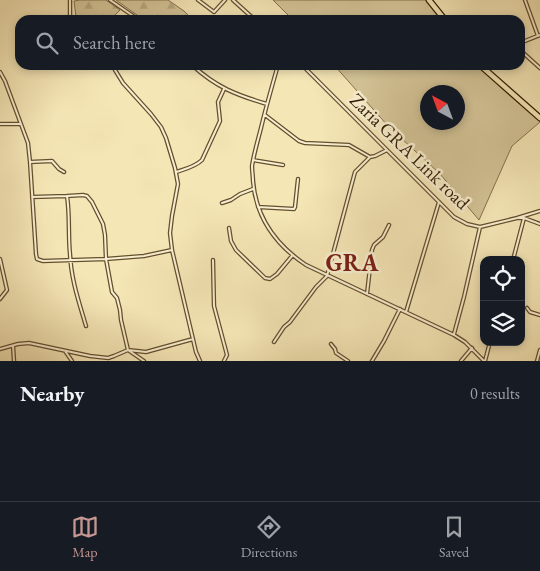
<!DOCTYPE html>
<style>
:root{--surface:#171b24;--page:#242831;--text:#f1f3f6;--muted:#9ea1a6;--line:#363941;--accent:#c59692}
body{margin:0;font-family:"EB Garamond",serif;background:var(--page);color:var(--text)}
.controls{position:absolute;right:15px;bottom:15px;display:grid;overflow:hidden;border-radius:10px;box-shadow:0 2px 8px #0003}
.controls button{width:45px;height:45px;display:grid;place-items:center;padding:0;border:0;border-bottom:1px solid var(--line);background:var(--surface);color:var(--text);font:25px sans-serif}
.compass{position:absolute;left:420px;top:85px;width:45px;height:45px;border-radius:50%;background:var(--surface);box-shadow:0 2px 8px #0003;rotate:319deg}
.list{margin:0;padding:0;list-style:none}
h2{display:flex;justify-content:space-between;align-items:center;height:65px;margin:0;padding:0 20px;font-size:21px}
h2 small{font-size:16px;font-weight:400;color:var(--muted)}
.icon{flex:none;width:28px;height:28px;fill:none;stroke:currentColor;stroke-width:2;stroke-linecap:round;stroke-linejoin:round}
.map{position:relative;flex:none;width:540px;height:361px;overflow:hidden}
.search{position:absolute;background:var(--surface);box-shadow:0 2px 8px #0003;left:15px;right:15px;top:15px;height:55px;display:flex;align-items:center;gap:12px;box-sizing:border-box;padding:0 18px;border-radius:15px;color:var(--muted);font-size:19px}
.sheet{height:140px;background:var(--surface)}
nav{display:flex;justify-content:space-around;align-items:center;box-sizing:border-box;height:70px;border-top:1px solid var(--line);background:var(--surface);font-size:14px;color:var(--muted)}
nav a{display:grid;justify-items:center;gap:2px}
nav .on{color:var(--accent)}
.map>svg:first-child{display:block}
</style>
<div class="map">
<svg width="540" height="361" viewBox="0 0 540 361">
<defs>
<pattern id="forest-firs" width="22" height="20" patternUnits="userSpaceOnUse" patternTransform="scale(1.25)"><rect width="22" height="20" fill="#d4c497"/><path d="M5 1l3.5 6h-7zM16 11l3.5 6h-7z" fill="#b7a880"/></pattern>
</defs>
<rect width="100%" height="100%" fill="#f5e6b6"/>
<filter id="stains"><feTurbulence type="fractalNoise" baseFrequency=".004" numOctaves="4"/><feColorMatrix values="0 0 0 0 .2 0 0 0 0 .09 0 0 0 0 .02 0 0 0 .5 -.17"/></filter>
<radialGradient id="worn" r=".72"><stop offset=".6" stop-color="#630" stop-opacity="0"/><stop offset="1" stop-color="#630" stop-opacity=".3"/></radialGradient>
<path fill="url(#forest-firs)" stroke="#84704c" d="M80,0H106L120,10L110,20H80L76,17L74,1Z
M116,0H168L184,11L193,20H144Z"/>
<path fill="#d4c497" stroke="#84704c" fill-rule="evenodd" d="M273,0H426L443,20H293Z
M334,65H476L540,122L512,146L479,220L440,174L388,126ZM428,92H458V122H428Z"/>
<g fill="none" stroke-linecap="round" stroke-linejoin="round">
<g stroke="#644f2e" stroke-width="4.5">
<path id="minor" d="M70,0V15L72,20
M110,0L139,20
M198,0L214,12L225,0
M233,0L255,20
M525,0L538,36
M520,43L540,35
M520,50L540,68
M114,65L115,70L123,83L151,114L161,127L166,138L175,168L178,184L172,216L170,233L172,250L196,352L200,361
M192,65C216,87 236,95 267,104
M278,65C272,86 266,107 261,128C258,140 254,153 252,166C252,171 253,176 253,181C256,218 276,245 306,265L454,335L465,342L484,361
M302,65L454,217L467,224L480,227L517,218L540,211
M0,72L5,81L28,143L30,162L36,254L37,259L43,261L106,259L144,256L172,250
M265,115L299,141L305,143L349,145L370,157
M0,124H21
M253,160L283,165
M30,162L52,161L59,169L64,172
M176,172C185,169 195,167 202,160L220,121L218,102L224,89
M67,196L83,195L87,196L92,202L103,224L105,235L106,259L112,292L117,298L120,310L121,320L128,350L144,361
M32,197L67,196C70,215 68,235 70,254C71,279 79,302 86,326
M222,203L231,200L240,194L253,189
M258,207L294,209L295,207L298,179
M519,218H524L540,224
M229,228L231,241L236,250L265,278L270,279L277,274L292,256
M0,259L7,290L0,299
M213,260L214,306L227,355L224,361
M513,260L524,218
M367,294L372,250L374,245L383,237L389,225
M527,308L530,312L540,315
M406,312L439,202
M454,334L464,297L480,227
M274,342L284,327L290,322L316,287L327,276L355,172L370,157L375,156L387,150
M331,344L335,349L336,353L348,361
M13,346L14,361
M0,349L18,344L29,343L90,356L108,358L114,356L128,350L146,352L193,339
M65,351L72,361
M372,361L384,341L400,309
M461,361L472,348
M485,361L490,342
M537,361L540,350"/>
</g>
<g stroke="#341d00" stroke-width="7">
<path id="primary" d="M429,0L445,20
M480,65L540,118"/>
</g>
<use href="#minor" stroke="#f8efd0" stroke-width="2"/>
<use href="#primary" stroke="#f5e6b6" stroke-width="4.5"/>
</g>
<g text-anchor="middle" stroke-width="5" stroke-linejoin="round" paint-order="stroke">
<g font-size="19" fill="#341d00" stroke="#f8efd0">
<text transform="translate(410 151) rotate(44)" y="7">Zaria GRA Link road</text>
</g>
<g font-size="24" font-weight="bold" fill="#7a1f14" stroke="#f8efd0">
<text x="352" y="271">GRA</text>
</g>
</g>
<rect width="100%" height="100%" filter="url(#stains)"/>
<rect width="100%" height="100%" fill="url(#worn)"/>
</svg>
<div class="controls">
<button><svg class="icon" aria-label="locate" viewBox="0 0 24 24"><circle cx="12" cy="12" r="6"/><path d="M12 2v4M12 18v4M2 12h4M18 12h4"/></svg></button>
<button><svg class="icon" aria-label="layers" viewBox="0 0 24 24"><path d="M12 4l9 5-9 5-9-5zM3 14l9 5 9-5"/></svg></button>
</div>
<svg class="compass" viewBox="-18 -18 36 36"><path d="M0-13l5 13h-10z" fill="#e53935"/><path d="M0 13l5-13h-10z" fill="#9ea1a6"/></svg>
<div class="search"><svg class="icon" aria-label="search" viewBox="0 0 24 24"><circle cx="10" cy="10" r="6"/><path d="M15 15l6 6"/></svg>Search here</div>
</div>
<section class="sheet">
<h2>Nearby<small>0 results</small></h2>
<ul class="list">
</ul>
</section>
<nav>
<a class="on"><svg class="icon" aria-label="map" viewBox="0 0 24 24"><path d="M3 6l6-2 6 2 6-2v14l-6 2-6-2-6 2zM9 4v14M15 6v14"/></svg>Map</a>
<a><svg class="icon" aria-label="directions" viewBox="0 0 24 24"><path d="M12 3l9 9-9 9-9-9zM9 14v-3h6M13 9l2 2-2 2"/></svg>Directions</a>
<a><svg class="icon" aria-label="saved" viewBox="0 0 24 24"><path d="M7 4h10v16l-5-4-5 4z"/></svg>Saved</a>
</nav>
